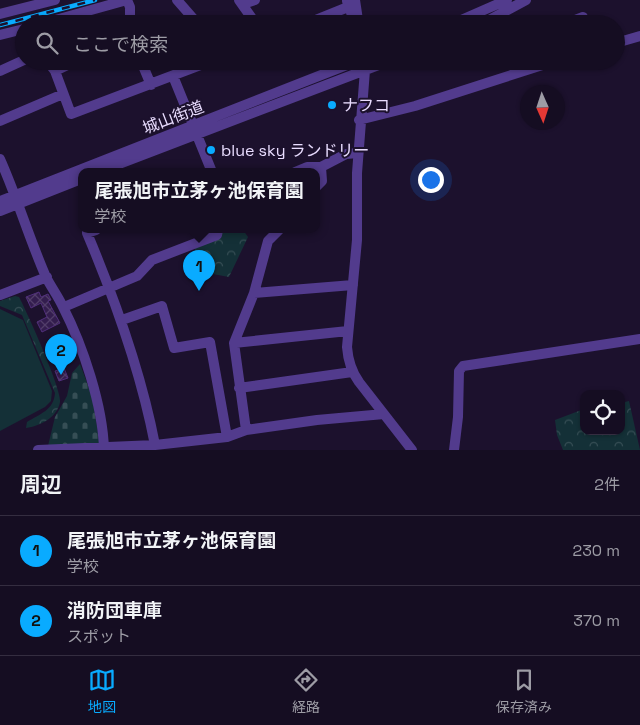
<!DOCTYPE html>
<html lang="ja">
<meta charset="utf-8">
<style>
:root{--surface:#150d22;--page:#1e162a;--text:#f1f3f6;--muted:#9d9ca5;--line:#342d40;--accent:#09abff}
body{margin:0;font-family:"Space Grotesk","Noto Sans JP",sans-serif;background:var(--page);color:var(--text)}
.controls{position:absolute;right:15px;bottom:15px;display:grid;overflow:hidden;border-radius:10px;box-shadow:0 1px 4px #0004}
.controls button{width:45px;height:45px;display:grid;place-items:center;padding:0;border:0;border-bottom:1px solid var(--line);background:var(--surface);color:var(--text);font:25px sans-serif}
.compass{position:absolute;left:520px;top:85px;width:45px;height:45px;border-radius:50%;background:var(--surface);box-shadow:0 1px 4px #0004;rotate:177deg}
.you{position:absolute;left:430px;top:179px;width:18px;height:18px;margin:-12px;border:4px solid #fff;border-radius:50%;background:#1a73e8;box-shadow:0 0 0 8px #1a73e833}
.badge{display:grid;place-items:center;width:32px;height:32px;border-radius:50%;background:var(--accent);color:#111;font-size:16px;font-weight:700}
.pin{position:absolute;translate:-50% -41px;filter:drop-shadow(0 1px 2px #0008)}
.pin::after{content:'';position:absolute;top:26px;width:18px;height:15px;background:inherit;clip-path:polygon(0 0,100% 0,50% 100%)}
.popup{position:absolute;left:78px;top:168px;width:242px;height:65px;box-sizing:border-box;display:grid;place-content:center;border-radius:10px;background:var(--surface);filter:drop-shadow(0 1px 4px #0005);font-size:16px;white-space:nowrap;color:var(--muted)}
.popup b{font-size:19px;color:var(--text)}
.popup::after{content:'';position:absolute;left:50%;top:100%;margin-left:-10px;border:10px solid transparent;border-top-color:var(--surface)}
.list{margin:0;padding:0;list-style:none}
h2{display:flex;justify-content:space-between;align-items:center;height:65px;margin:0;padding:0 20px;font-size:21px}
h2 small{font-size:16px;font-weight:400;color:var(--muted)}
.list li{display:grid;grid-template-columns:32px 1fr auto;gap:15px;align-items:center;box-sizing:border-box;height:70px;padding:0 20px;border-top:1px solid var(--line)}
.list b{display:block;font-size:19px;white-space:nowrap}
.list p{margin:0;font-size:16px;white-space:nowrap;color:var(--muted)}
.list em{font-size:16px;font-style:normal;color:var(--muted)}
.icon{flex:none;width:28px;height:28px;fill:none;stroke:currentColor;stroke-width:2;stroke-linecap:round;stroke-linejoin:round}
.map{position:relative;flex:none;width:640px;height:450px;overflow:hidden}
.search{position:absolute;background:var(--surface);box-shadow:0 1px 4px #0004;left:15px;right:15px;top:15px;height:55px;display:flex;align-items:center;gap:12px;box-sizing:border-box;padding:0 18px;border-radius:28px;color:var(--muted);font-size:19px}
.sheet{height:205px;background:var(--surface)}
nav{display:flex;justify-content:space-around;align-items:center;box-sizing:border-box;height:70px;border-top:1px solid var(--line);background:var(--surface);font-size:14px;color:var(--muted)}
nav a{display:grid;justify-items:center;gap:2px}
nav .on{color:var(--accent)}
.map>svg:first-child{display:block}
</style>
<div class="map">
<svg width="640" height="450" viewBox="0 0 640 450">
<defs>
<pattern id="forest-crowns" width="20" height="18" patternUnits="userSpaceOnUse" patternTransform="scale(1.25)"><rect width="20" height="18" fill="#143037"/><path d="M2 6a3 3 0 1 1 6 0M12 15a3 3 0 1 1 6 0" fill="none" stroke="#364e55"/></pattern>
<pattern id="cemetery-stones" width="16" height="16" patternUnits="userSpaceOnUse" patternTransform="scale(1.25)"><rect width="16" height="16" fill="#143037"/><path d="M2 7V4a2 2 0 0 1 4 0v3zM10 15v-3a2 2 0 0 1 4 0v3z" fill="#364e55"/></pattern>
<pattern id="building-cross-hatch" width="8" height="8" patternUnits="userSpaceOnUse" patternTransform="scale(1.25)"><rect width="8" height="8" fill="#331d4e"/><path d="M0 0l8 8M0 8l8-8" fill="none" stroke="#513d69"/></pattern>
</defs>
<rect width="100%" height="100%" fill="#1c112d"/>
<path fill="#143037" d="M0,309L23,320L52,391L51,401L45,407L0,431Z"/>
<path fill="url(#forest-crowns)" d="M221,230H243L248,237L229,277L202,272L194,246Z
M15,296L19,297C27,312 62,390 60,402C57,418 40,426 26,428L27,422C40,414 54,410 55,393L22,315L0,306V301Z
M629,401L640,450H563L557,435L555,420L584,409V431H621V403Z"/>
<path fill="url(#cemetery-stones)" d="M80,364L92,396L100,445L48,446L55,417L67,396L72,373Z"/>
<path fill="url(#building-cross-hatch)" stroke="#502e7b" d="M39,292L41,297L48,294L51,300L48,301L60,323L42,332L37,322L47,317L41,303L31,308L26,297Z
M64,368L68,378L59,381L55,371Z"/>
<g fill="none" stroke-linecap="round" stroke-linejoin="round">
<path stroke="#523b8d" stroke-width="10" d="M127,0L130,7V24
M177,0L198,24
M239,0L256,24
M355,0L358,20
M347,1L353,18L358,20
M243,4L255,0
M0,14L55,0
M41,24L127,0
M306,24L348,7
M452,24L507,0
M482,24L526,0
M565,24L583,17L585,24
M0,35L24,29
M616,43L640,36
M47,61L55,71L71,114L211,61
M141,61L151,85
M364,61L365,70L357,173V240L347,347C348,360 351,371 359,382L412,450
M0,71L24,60
M55,71L76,61
M173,76L212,172
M359,120L415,106L555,61
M0,121L63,94
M0,159C17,197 29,238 46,277C51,287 58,296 63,307C83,346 103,406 104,450
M98,172L389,61
M295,172L307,167H321L346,154L358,153
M316,187L322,181L321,167
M0,201L357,61
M0,211L81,179
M96,230L87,233C116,302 141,372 155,445
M254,293L353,285
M0,295L47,277
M64,307L137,276L152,260L217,235L218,230
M122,320L162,306L174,348L210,342L227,437
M234,343L348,331
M239,388L352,372
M246,430L234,343L254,293L268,241L279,230
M38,450L155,445L227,437L246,430L317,420L384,414
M454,450L458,417L459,371L463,366L640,339"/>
<g stroke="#09abff" stroke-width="4.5">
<path id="rail" d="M0,25L95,0"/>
</g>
<use href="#rail" stroke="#1c112d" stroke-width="2.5" stroke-dasharray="8" stroke-linecap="butt"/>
</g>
<g fill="#09abff" stroke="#1c112d" stroke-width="2">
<circle cx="332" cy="105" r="5"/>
<circle cx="211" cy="150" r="5"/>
</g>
<g text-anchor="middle" stroke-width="4" stroke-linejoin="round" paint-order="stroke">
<g font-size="16" fill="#e9ddff" stroke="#1c112d" text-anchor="start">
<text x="342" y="111">ナフコ</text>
<text x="221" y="156">blue sky ランドリー</text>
</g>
<g font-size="16" fill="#e9ddff" stroke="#1c112d">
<text transform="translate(173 117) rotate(-21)" y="6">城山街道</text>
</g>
</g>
</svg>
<div class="controls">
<button><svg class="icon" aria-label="locate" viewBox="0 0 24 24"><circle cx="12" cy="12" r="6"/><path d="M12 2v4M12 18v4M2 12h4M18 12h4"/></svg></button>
</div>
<svg class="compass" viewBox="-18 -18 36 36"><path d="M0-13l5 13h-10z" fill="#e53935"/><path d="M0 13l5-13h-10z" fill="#9d9ca5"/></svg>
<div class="you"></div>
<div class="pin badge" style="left:199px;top:291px">1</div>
<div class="popup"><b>尾張旭市立茅ヶ池保育園</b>学校</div>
<div class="pin badge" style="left:61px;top:375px">2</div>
<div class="search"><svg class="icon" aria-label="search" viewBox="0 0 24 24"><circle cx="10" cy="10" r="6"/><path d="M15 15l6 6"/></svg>ここで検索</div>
</div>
<section class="sheet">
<h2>周辺<small>2件</small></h2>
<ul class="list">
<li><span class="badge">1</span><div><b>尾張旭市立茅ヶ池保育園</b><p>学校</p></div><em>230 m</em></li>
<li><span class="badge">2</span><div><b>消防団車庫</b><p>スポット</p></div><em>370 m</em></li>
</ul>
</section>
<nav>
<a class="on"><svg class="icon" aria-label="map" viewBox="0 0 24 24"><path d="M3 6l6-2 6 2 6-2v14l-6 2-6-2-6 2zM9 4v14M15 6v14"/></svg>地図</a>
<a><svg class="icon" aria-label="directions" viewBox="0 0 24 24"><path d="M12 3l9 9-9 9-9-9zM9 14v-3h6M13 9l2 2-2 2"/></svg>経路</a>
<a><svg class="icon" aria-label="saved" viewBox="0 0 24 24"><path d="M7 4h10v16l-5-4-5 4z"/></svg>保存済み</a>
</nav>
